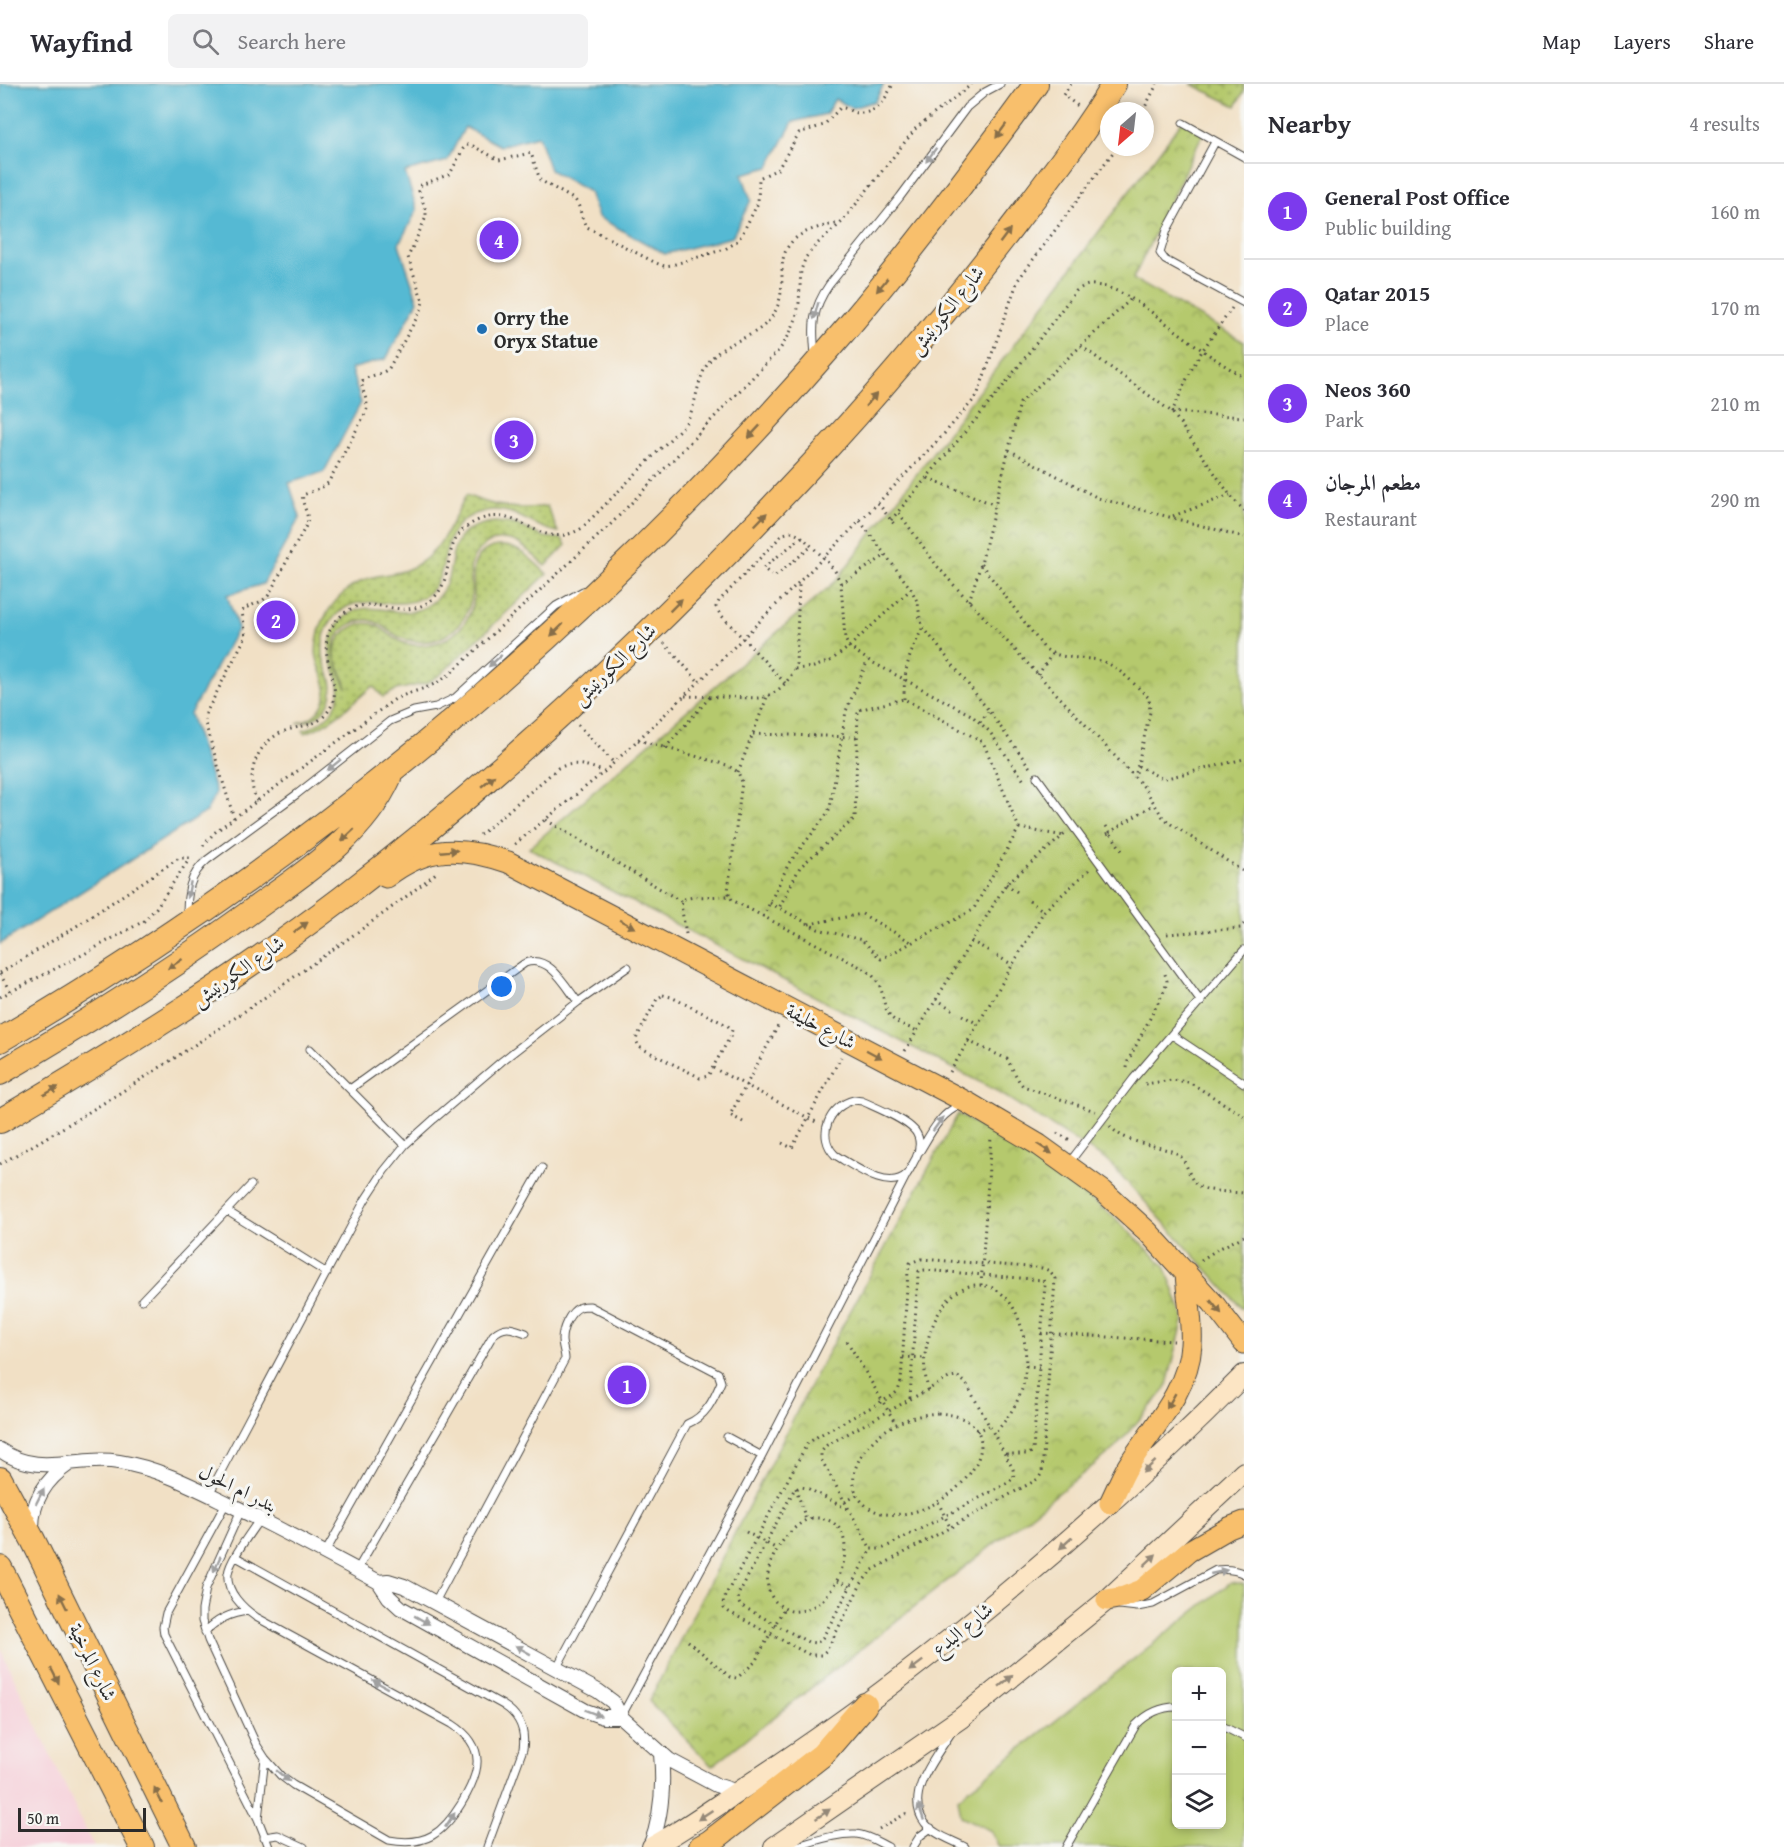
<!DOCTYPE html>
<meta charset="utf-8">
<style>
:root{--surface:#fff;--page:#f2f2f3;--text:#2b2b33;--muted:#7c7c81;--line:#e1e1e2;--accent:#7c3aed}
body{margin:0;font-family:"Gentium Book Plus",Amiri,serif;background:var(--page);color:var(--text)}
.controls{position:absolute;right:18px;bottom:18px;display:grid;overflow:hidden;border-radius:9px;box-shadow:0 3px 9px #0003}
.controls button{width:54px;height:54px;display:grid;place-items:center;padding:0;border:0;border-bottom:2px solid var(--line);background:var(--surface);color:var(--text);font:30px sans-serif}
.compass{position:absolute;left:1100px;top:18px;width:54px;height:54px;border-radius:50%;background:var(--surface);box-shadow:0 3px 9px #0003;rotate:208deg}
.scale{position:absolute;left:18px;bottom:15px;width:128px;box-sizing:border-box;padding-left:6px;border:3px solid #2b2b2b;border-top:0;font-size:16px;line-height:21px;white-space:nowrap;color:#2b2b2b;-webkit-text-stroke:4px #f6f6f2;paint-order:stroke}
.you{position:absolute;left:502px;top:903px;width:21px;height:21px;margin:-15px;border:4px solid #fff;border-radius:50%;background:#1a73e8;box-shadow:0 0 0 9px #1a73e833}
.badge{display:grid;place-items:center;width:39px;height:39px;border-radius:50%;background:var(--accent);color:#fff;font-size:20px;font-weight:700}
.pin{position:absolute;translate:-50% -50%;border:3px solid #fff;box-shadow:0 2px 6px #0006}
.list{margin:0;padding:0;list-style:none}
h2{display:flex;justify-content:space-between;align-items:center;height:78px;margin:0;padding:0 24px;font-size:26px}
h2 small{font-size:20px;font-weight:400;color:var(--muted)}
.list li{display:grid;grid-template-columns:39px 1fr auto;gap:18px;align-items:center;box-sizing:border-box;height:96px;padding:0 24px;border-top:2px solid var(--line)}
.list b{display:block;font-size:22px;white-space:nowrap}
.list p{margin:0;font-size:20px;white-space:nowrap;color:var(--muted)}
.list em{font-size:20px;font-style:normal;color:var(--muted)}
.icon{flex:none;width:33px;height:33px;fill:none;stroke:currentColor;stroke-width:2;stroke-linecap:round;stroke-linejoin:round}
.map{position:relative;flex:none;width:1244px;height:1763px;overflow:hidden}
header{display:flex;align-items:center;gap:36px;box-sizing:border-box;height:84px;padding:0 30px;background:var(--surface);border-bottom:2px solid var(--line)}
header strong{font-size:28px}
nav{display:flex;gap:33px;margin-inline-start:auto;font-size:21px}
.search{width:420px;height:54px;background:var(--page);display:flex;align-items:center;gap:15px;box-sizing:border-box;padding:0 21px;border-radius:9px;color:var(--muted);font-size:22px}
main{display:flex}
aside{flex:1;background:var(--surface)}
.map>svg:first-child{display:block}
</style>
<header>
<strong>Wayfind</strong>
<div class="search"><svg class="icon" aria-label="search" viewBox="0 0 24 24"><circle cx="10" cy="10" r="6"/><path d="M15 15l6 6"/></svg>Search here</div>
<nav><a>Map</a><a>Layers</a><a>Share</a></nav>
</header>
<main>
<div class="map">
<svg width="1244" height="1763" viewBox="0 0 1244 1763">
<defs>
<pattern id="grass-dots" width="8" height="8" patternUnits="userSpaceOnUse" patternTransform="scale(1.5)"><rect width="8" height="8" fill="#b5c96d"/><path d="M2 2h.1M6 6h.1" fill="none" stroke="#93a35a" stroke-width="1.8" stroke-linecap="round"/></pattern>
<pattern id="park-crowns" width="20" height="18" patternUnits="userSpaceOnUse" patternTransform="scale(1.5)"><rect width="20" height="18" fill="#b5c96d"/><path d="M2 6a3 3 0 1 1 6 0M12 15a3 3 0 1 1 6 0" fill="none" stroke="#93a35a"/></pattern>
</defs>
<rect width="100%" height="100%" fill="#f6f6f2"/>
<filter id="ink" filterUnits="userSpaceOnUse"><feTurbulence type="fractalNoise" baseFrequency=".0167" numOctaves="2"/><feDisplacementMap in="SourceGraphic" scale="12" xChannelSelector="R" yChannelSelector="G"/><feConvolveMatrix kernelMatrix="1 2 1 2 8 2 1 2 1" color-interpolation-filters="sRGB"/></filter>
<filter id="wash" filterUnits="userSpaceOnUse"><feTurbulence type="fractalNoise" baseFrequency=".008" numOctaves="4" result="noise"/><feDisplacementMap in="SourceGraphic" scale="24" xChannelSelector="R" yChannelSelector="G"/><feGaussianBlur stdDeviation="1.35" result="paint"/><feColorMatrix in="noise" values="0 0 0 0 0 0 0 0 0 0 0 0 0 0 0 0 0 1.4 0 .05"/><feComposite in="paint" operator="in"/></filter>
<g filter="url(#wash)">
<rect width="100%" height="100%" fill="#f1e0c5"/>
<path fill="#f6cfd9" d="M0,1564L94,1763H0Z"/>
<path fill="url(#grass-dots)" stroke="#707a4c" stroke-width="1.5" d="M1191,0H1244V7L1236,22Z
M466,411C493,423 518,427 547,422L558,448C531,444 514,421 485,427C430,440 457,488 426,511C395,533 356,499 330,539C324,548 322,559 323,570C323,579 329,587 331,596C336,620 320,637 297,639C315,635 330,620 325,599C323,589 317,580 316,569C316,556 320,541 327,529C338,511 356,496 377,492C396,488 407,489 424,476C444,461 454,433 466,411Z
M495,438L515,440L544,453L562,455L566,461L546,482C537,475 528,465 518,459C499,449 476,461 471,481C469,488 471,496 472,504C472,522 464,540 448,550C431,561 409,560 392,549C384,543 378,537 368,536C360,536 353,538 346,543C324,559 337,584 347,604C345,593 336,582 335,570C335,551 354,536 373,540C382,543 388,550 396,555C411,564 432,563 448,554C464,545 474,527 474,509C474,500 472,491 474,482C477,472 483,466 493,463C516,457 532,476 547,490L440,591L427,599L396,606L383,613L373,602C351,620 332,640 305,649L303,646C323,640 343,623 339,600C335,582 325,572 332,552C335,544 339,538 345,533C372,511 398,539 427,522C470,496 429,445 495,438Z"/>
<path fill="url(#park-crowns)" stroke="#707a4c" stroke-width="1.5" d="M1183,36L1205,45L1133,195L1244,258V1222L1242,1224L1108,1077L995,1006L529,764L836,497Z
M958,1030L1049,1084L1113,1132L1165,1182L1184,1234L1166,1305L1113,1366L712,1682L649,1617L814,1294Z"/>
<path fill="#b5c96d" stroke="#707a4c" stroke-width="1.5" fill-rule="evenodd" d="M1231,1498L1244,1500V1763H999L991,1747L961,1732L958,1714ZM1176,1588H1222V1740H1176Z"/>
<path fill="#54b9d3" stroke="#40727f" stroke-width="1.5" d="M0,0H884L875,17L852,24L835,15L826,30L793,38L769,83L742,90L751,116L732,153L665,170L598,133L589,108L550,86L538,52L500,62L465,43L447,77L405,88L417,126L399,160L418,217L386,275L351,285L361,319L324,388L289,399L300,433L263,500L227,511L238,544L190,630L216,709L206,728L0,860Z"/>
</g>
<g filter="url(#ink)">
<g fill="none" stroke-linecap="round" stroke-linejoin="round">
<g stroke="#494642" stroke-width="9">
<path id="lane" d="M1183,39L1244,73
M1215,58L1167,146L1160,169L1165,176L1244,219
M815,270C812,242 812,225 829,201L900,113L967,23L985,8L1000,0
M1037,693L1201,918
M187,832C187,809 189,791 207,776L297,710L390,637L414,627L436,623L455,614L556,522L583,507
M1172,951L1244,999
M310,965L405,1061
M350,1005L525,879C549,870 565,901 578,918
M854,1016L862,1017C877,1024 905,1035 915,1047C921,1055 920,1065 916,1074C913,1079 910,1086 907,1090C888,1109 853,1081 835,1071C816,1052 829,1022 854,1016Z
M920,1067C931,1049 940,1029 961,1021
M1069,1079L1134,994L1244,866
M227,1127L327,1189
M142,1216L251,1101
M727,1353L762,1372
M209,1410L365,1116L384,1087L405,1061L434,1035L502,977L578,918L628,883
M226,1419L166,1529L163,1543L164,1550L258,1735L269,1763
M241,1426L206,1504L202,1526V1537L208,1556L256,1660L265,1674L281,1692L293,1701L389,1756C426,1763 443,1749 461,1720C480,1689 488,1663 452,1640L256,1533C243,1524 226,1508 228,1490C229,1477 251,1448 259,1436
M325,1469L542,1084
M236,1473L503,1621C519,1631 526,1645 523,1665L487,1763
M357,1486L493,1251C505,1240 512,1244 526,1249
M435,1518L565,1275C565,1269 562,1262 562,1256C562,1245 569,1228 580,1223C583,1222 587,1222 590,1222L718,1289L721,1298C713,1317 706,1332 687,1340L556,1585
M1120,1521L1137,1523L1153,1520L1216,1486C1226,1485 1235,1485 1244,1490
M205,1548C217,1535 230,1529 248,1527
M621,1633L762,1372L907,1090
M1222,1642L1244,1653
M951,1649C936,1673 903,1711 925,1739C933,1750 952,1756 965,1763
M258,1735L265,1674
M264,1753L278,1751L304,1763
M793,1763C813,1758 835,1749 856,1750C868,1751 878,1758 888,1763
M913,1763L920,1752L931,1744
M1066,1763L1136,1641C1148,1629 1160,1623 1176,1623"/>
</g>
<g stroke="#494642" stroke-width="16">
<path id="street" d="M0,1366C40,1394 75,1371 119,1378C158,1384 194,1403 229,1420C280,1445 329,1471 379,1498L388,1497L404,1502L598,1607L613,1618L621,1633L669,1676L716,1701L738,1708
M32,1447C31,1417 45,1396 70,1379
M379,1498L389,1513L401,1524L586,1627L603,1633H621
M650,1763C662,1733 664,1702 661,1670"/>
</g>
<g stroke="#494642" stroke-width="22">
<path id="secondary" d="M652,1763C681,1747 708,1728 736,1709C791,1673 844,1637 896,1597C1019,1503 1135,1401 1244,1291
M774,1763L961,1634L1107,1516L1244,1388"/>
</g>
<g stroke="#494642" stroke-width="23">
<path id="primary" d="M386,793C427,761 461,762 508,778L968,1019L1039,1061L1103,1107L1148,1148L1213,1219L1244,1259
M1110,1419C1116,1407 1121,1394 1128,1382C1151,1345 1188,1308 1191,1261C1193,1238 1187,1212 1186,1188
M1107,1516L1124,1513L1142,1506L1189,1467L1229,1444L1244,1438"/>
</g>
<g stroke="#494642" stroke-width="26">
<path id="highway" d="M0,956C324,768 610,522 853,237C917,161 977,81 1036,0
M0,989C84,940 167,888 246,831C299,792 361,756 389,694
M0,1037C117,968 234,896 342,814C510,686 663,540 807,386C881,307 950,224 1016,138C1050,93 1085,48 1114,0
M0,1395L33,1456L184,1763
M0,1484L142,1763
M701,1763L710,1758L822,1671L865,1621"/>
</g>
<path stroke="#494642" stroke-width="3" stroke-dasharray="1.5 4.5" stroke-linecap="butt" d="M1071,0L1063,11L1078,22
M1143,27L1157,0
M1232,224L1202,267L1190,288L1172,328L1244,333
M1081,262L1172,328L1230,411L1244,427
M1009,366L1098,414L1244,453
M928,394L995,421
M878,419L894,440
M899,429L937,482L952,499L1144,703L1162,732L1171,740L1244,788
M1173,432L1230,411
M891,436L998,309L1076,207C1082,203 1087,200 1094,201C1124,203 1154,231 1178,248C1199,264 1221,280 1244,293
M860,437L911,505L918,519L920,535L923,543L989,627L1031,685
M802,453L763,484L774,493L812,462
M981,480L1044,564C1063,578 1084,571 1104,578C1119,583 1137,603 1149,614L1150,628L1135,693
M841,500L886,471
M969,517L981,480L1020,319L1132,214
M664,559L699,598
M795,585L814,583L830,577L849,563L911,505
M1038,591L1052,570
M785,599L720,530L716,523L719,517L783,450L792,448L802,453L824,474L835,487L841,500L845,555L849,563L868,576L971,631L989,647L1025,698
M685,612L757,614C775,613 791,597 796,580L799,501
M904,615C904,582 909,572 923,543
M980,638L988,628
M578,641L614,679
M753,650L857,653
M638,656L727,681L738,688L742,698L728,807L732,816L866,886C889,903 878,917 891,933C897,940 909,943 917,947
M665,664L710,613
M1138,682L1163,695L1244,675
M738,688L767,613
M257,717C244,691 257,657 285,647C300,641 315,643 326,630C352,599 307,570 337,536C367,502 398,540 430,517C460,494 435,454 479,436C520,419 540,470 582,444L685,340C699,319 695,292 713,273C731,254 757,255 773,231C782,217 782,202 782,186C782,150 812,144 840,139
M234,734L205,639L206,629L246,552L242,528L243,525L262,517L268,512L307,440C310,430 301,421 303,411L321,404L328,399L366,328C370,317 361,308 362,297C370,290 381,292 389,284L421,226L423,218L408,173L426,133V127L419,107L421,101L450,90L463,65L467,61L473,62L499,76L531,69L540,96L575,116C582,124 580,135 587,143L656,179L664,182L672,181L725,165L735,159L741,152L758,119L759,94L778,85L799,49L824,41L840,24C848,23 851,29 858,29C878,30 885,15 893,0
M546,736L682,818
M1106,742L1110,748L1153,721
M1019,744L1064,752
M1107,750L1110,748L1124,770
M480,751L558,684C574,677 588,681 604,688
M515,760L604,688L699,598L878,419L943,351L977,312L1018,196L1117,63
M203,762L214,749L223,742L395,615C416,605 430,606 450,590L611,440L780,265L789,251L796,235L799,219L801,186L806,173L816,161L842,138L916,44L972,0
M1006,800L1020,810
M1029,817L1044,827
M770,819L818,845L862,856L881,875L973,826L1019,744L983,658L904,615L858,626L855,734L800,783L779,824
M763,833L789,779L825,733L830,724L846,627L868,576
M809,840L862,830L913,859
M686,850L681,821L684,815L694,813L729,812
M1167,850L1241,844L1244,840
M971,857L989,867
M997,872L1013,881
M0,889L75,843L179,774H191
M0,890L10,907
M663,911L671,913L727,941L732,946L730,953L708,992L700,994L697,992L639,963L636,956L637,953L657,915Z
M0,913L84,870L144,837L156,824L188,777
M936,915L955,927
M962,931L978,940
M968,957L1007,975L1019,997L1023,1002L1095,1027
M905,967L1006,800L1065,750
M713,984L818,1039
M1127,984L1128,977L1165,905L1167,897L1165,890
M950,988L1044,827L1089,786
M1145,1000L1172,996L1189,998L1244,1032
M743,1038L730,1031L778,942
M1110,1042C1123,1057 1143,1059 1161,1064C1167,1066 1173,1067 1178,1070C1190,1079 1187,1098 1202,1104C1215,1108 1231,1108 1244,1109
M1057,1049L1072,1057
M782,1059L792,1064L841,973
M0,1080C107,1020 211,952 311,881C353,851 396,822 436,789
M921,1175L1042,1184C1049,1186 1052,1188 1055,1195L1042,1389L1038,1395L871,1487L861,1500L827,1566L821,1571H810L729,1528L724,1524L723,1516L807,1360L818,1352L892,1312L898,1307L901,1298L908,1187L910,1179Z
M1201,1176L1218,1165L1244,1152
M981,1201L991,1053
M1041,1249L1174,1257
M847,1257L896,1340
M903,1273L925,1274
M1026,1282L1039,1283
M958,1293L966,1299L1013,1385L1014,1393L1008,1399L882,1465H871L821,1375V1368L827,1361L949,1294Z
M928,1306C925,1292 923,1278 926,1265C931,1235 953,1191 990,1203C1025,1215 1032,1278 1021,1308C1015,1324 1005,1338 994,1350
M910,1314L918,1192L919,1187L925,1186L1043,1196L1045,1200L1033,1367L1029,1370H1005
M938,1329C1030,1336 956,1438 886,1430C872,1428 860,1420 855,1406C850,1388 860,1370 873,1357C890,1339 914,1331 938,1329Z
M977,1347L989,1342
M796,1404L806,1436
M845,1418L857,1411
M938,1418L950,1443
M847,1425L807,1404L800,1403L794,1406L739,1509L738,1517L740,1521L808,1558L817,1559L823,1553L871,1465
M811,1434C871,1430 842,1525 798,1527C792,1528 786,1526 781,1522C748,1501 782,1444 811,1434Z
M746,1448L777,1465
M837,1497L850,1503
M688,1557L730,1593L737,1594L755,1578L784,1524
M879,1745L907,1729"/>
<use href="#lane" stroke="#fff" stroke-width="7"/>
<use href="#street" stroke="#fff" stroke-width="14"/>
<use href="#secondary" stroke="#fce5c4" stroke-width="20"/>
<use href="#primary" stroke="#f8bf6c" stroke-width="21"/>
<use href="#highway" stroke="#f8bf6c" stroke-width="24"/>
</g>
<defs><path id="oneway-solid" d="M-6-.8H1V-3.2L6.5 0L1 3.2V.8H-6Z" transform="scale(1.5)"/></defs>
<g fill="#876e48">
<use href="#oneway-solid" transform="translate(1001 47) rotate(126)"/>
<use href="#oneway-solid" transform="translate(1005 152) rotate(-53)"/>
<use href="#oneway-solid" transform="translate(882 201) rotate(129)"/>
<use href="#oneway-solid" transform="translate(871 316) rotate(-49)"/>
<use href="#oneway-solid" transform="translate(754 348) rotate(133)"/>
<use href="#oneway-solid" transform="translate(761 435) rotate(-46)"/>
<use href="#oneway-solid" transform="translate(676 521) rotate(-45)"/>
<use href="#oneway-solid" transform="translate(557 546) rotate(136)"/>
<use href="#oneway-solid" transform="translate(488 697) rotate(-40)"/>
<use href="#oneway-solid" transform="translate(348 751) rotate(137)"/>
<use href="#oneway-solid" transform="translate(449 767) rotate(-5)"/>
<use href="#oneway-solid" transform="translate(627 840) rotate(28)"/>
<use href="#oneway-solid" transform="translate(301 843) rotate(-35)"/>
<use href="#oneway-solid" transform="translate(175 880) rotate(147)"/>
<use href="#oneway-solid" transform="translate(874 970) rotate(28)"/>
<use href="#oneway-solid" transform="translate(51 1007) rotate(-30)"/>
<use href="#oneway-solid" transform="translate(1045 1065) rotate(34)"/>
<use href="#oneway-solid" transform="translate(1216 1223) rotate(50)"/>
<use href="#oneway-solid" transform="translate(1171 1317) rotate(120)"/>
<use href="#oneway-solid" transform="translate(63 1517) rotate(-116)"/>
<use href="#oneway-solid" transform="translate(55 1592) rotate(63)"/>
<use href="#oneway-solid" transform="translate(158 1711) rotate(-116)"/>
</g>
<g fill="#a0a0a0">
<use href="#oneway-solid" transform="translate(931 71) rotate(126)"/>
<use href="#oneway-solid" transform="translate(816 227) rotate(105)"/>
<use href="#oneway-solid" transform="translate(495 577) rotate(138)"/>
<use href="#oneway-solid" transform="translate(334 681) rotate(141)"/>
<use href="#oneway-solid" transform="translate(189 806) rotate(101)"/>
<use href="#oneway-solid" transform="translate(938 1040) rotate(-54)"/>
<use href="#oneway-solid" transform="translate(40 1412) rotate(-63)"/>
<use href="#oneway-solid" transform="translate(217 1480) rotate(114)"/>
<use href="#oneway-solid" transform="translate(1219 1488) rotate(-13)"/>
<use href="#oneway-solid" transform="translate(422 1536) rotate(29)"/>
<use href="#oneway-solid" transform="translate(523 1566) rotate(-151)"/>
<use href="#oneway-solid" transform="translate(380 1600) rotate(-151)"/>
<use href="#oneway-solid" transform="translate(593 1629) rotate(21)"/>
<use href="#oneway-solid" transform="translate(283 1692) rotate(40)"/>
<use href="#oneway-solid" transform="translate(921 1728) rotate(-109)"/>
<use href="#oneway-solid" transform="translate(450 1736) rotate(-56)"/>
</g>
<g fill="#948878">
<use href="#oneway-solid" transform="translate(1149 1383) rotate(137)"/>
<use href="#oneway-solid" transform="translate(1066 1459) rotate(138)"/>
<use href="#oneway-solid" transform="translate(1150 1476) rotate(-43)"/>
<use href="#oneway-solid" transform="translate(916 1582) rotate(143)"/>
<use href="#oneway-solid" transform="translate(1006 1597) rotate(-39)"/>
<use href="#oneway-solid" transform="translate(823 1730) rotate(-34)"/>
<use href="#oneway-solid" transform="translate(705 1731) rotate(146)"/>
</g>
</g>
<circle fill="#1f6fb2" stroke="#f6f6f2" stroke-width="2" cx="482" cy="245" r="6"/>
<g text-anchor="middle" stroke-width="6" stroke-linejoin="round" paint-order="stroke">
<g font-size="20" fill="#2b2b2b" stroke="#f6f6f2">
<text transform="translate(946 226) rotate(-51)" y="7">شارع الكورنيش</text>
<text transform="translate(614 580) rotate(-44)" y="7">شارع الكورنيش</text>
<text transform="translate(238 887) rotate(-35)" y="7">شارع الكورنيش</text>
<text transform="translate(821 942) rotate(28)" y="7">شارع خليفة</text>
<text transform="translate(238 1404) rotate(26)" y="7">بندر ام الحول</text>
<text transform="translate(962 1545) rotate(-39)" y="7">شارع البدع</text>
<text transform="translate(93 1578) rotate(64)" y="7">شارع المرخية</text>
</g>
<g font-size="20" font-weight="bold" fill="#2b2b2b" stroke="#f6f6f2" text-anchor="start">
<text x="494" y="241">Orry the<tspan x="494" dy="23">Oryx Statue</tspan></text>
</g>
</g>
</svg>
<div class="controls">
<button>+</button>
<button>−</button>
<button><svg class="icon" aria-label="layers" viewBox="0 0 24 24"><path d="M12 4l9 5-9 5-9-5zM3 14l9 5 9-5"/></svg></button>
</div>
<svg class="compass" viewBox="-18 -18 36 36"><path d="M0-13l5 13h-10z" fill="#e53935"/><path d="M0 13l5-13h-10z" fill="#7c7c81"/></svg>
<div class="scale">50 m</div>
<div class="you"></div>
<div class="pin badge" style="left:627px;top:1301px">1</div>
<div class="pin badge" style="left:276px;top:536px">2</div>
<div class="pin badge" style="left:514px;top:356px">3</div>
<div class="pin badge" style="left:499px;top:156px">4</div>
</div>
<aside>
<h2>Nearby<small>4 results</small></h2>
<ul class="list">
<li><span class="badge">1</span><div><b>General Post Office</b><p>Public building</p></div><em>160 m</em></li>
<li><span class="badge">2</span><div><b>Qatar 2015</b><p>Place</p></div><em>170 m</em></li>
<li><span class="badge">3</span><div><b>Neos 360</b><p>Park</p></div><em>210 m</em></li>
<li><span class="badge">4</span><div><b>مطعم المرجان</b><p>Restaurant</p></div><em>290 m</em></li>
</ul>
</aside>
</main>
